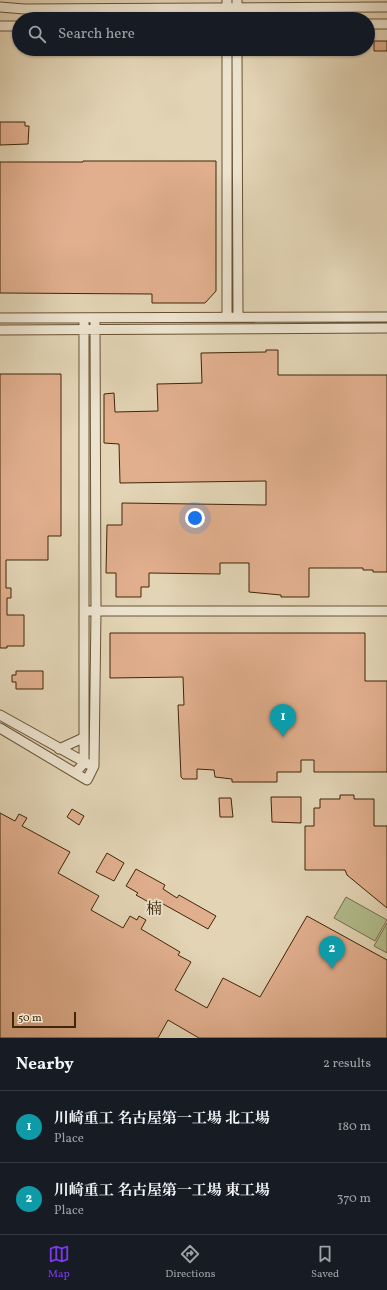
<!DOCTYPE html>
<meta charset="utf-8">
<style>
:root{--surface:#171b24;--page:#242831;--text:#f1f3f6;--muted:#9ea1a6;--line:#363941;--accent:#7c3aed}
body{margin:0;font-family:Vollkorn,"Noto Serif JP",serif;background:var(--page);color:var(--text)}
.scale{position:absolute;left:12px;bottom:10px;width:64px;box-sizing:border-box;padding-left:4px;border:2px solid #402607;border-top:0;font-size:11px;line-height:14px;white-space:nowrap;color:#402607;-webkit-text-stroke:3px #ece3cf;paint-order:stroke}
.you{position:absolute;left:195px;top:518px;width:14px;height:14px;margin:-10px;border:3px solid #fff;border-radius:50%;background:#1a73e8;box-shadow:0 0 0 6px #1a73e833}
.badge{display:grid;place-items:center;width:26px;height:26px;border-radius:50%;background:var(--accent);color:#fff;font-size:13px;font-weight:700}
.pin{position:absolute;translate:-50% -33px;filter:drop-shadow(0 1px 2px #0008)}
.pin::after{content:'';position:absolute;top:21px;width:14px;height:12px;background:inherit;clip-path:polygon(0 0,100% 0,50% 100%)}
.list{margin:0;padding:0;list-style:none}
h2{display:flex;justify-content:space-between;align-items:center;height:52px;margin:0;padding:0 16px;font-size:17px}
h2 small{font-size:13px;font-weight:400;color:var(--muted)}
.list li{display:grid;grid-template-columns:26px 1fr auto;gap:12px;align-items:center;box-sizing:border-box;height:72px;padding:0 16px;border-top:1px solid var(--line)}
.list b{display:block;font-size:15px;white-space:nowrap}
.list p{margin:0;font-size:13px;white-space:nowrap;color:var(--muted)}
.list em{font-size:13px;font-style:normal;color:var(--muted)}
.icon{flex:none;width:22px;height:22px;fill:none;stroke:currentColor;stroke-width:2;stroke-linecap:round;stroke-linejoin:round}
.map{position:relative;flex:none;width:387px;height:1038px;overflow:hidden}
.search{position:absolute;background:var(--surface);box-shadow:0 1px 3px #0004;left:12px;right:12px;top:12px;height:44px;display:flex;align-items:center;gap:10px;box-sizing:border-box;padding:0 14px;border-radius:22px;color:var(--muted);font-size:15px}
.sheet{height:196px;background:var(--surface)}
nav{display:flex;justify-content:space-around;align-items:center;box-sizing:border-box;height:56px;border-top:1px solid var(--line);background:var(--surface);font-size:11px;color:var(--muted)}
nav a{display:grid;justify-items:center;gap:2px}
nav .on{color:var(--accent)}
.map>svg:first-child{display:block}
</style>
<div class="map">
<svg width="387" height="1038" viewBox="0 0 387 1038">
<rect width="100%" height="100%" fill="#e2d4b5"/>
<filter id="stains"><feTurbulence type="fractalNoise" baseFrequency=".005" numOctaves="4"/><feColorMatrix values="0 0 0 0 .2 0 0 0 0 .09 0 0 0 0 .02 0 0 0 .5 -.17"/></filter>
<radialGradient id="worn" r=".72"><stop offset=".6" stop-color="#630" stop-opacity="0"/><stop offset="1" stop-color="#630" stop-opacity=".3"/></radialGradient>
<path fill="#b2bd8e" stroke="#79724a" d="M346,897L387,920L375,941L334,918Z
M387,923V953L374,946Z"/>
<path fill="#e1af8e" stroke="#402607" d="M374,41H387V51H374Z
M0,122H25V126H29L28,144L0,145Z
M83,161H216V291L205,303H152V294L0,293V162H83Z
M266,350H278V375H387V572H373V570H363V568H309V597H281V595L249,592V563H220V574L149,573V587H141V597H116V573H106L107,525H122V503L266,505V481L120,483L119,444L104,443V394L114,393L115,412L158,411L157,384L202,383L201,353L266,352Z
M0,374H61V536H48V560H6V588H11V598H7V615H24V646H7V648H0Z
M110,633H365V681H387V772H314V760H301V772H277V782H232V779L215,777L214,770L197,769V779H183L181,777L178,705H184L183,677L110,678Z
M16,671H43V689H16V682H12V675H16Z
M340,795H354V799H374V826H387V908L347,875L345,870H305V826H314V808H320V799H340Z
M271,797H301V823L272,822Z
M219,798H231L233,817H220Z
M72,809L84,816L79,825L67,817Z
M0,813L15,821L19,814L27,818L22,826L70,852L58,873L99,896L91,910L123,928L130,916L137,920L139,916L146,920L141,929L180,952L178,955L191,962L175,990L207,1008L223,978L260,997L307,916L387,960V1038H199L168,1020L158,1038H0Z
M107,853L124,863L114,881L96,872Z
M136,869L165,885L163,889L177,898L179,895L216,916L208,929L156,900L154,905L136,895L138,893L126,886Z"/>
<g fill="none" stroke-linecap="round" stroke-linejoin="round">
<g stroke="#685232" stroke-width="11">
<path id="minor" d="M0,7L24,9L387,7
M227,19V0
M237,19V0
M368,24H387
M0,26H19
M227,49V317
M237,49L238,317
M0,318L387,317
M0,330L387,328
M90,611H387
M0,715L88,764
M0,728L87,780L94,766L96,611L95,319
M59,749L83,738
M76,772L84,763V318"/>
</g>
<use href="#minor" stroke="#ece3cf" stroke-width="9"/>
</g>
<g text-anchor="middle" stroke-width="4" stroke-linejoin="round" paint-order="stroke">
<g font-size="16" fill="#402607" stroke="#ece3cf">
<text x="154" y="914">楠</text>
</g>
</g>
<rect width="100%" height="100%" filter="url(#stains)"/>
<rect width="100%" height="100%" fill="url(#worn)"/>
</svg>
<div class="scale">50 m</div>
<div class="you"></div>
<div class="pin badge" style="left:283px;top:737px;background:#0f9aa8">1</div>
<div class="pin badge" style="left:332px;top:969px;background:#0f9aa8">2</div>
<div class="search"><svg class="icon" aria-label="search" viewBox="0 0 24 24"><circle cx="10" cy="10" r="6"/><path d="M15 15l6 6"/></svg>Search here</div>
</div>
<section class="sheet">
<h2>Nearby<small>2 results</small></h2>
<ul class="list">
<li><span class="badge" style="background:#0f9aa8">1</span><div><b>川崎重工 名古屋第一工場 北工場</b><p>Place</p></div><em>180 m</em></li>
<li><span class="badge" style="background:#0f9aa8">2</span><div><b>川崎重工 名古屋第一工場 東工場</b><p>Place</p></div><em>370 m</em></li>
</ul>
</section>
<nav>
<a class="on"><svg class="icon" aria-label="map" viewBox="0 0 24 24"><path d="M3 6l6-2 6 2 6-2v14l-6 2-6-2-6 2zM9 4v14M15 6v14"/></svg>Map</a>
<a><svg class="icon" aria-label="directions" viewBox="0 0 24 24"><path d="M12 3l9 9-9 9-9-9zM9 14v-3h6M13 9l2 2-2 2"/></svg>Directions</a>
<a><svg class="icon" aria-label="saved" viewBox="0 0 24 24"><path d="M7 4h10v16l-5-4-5 4z"/></svg>Saved</a>
</nav>
